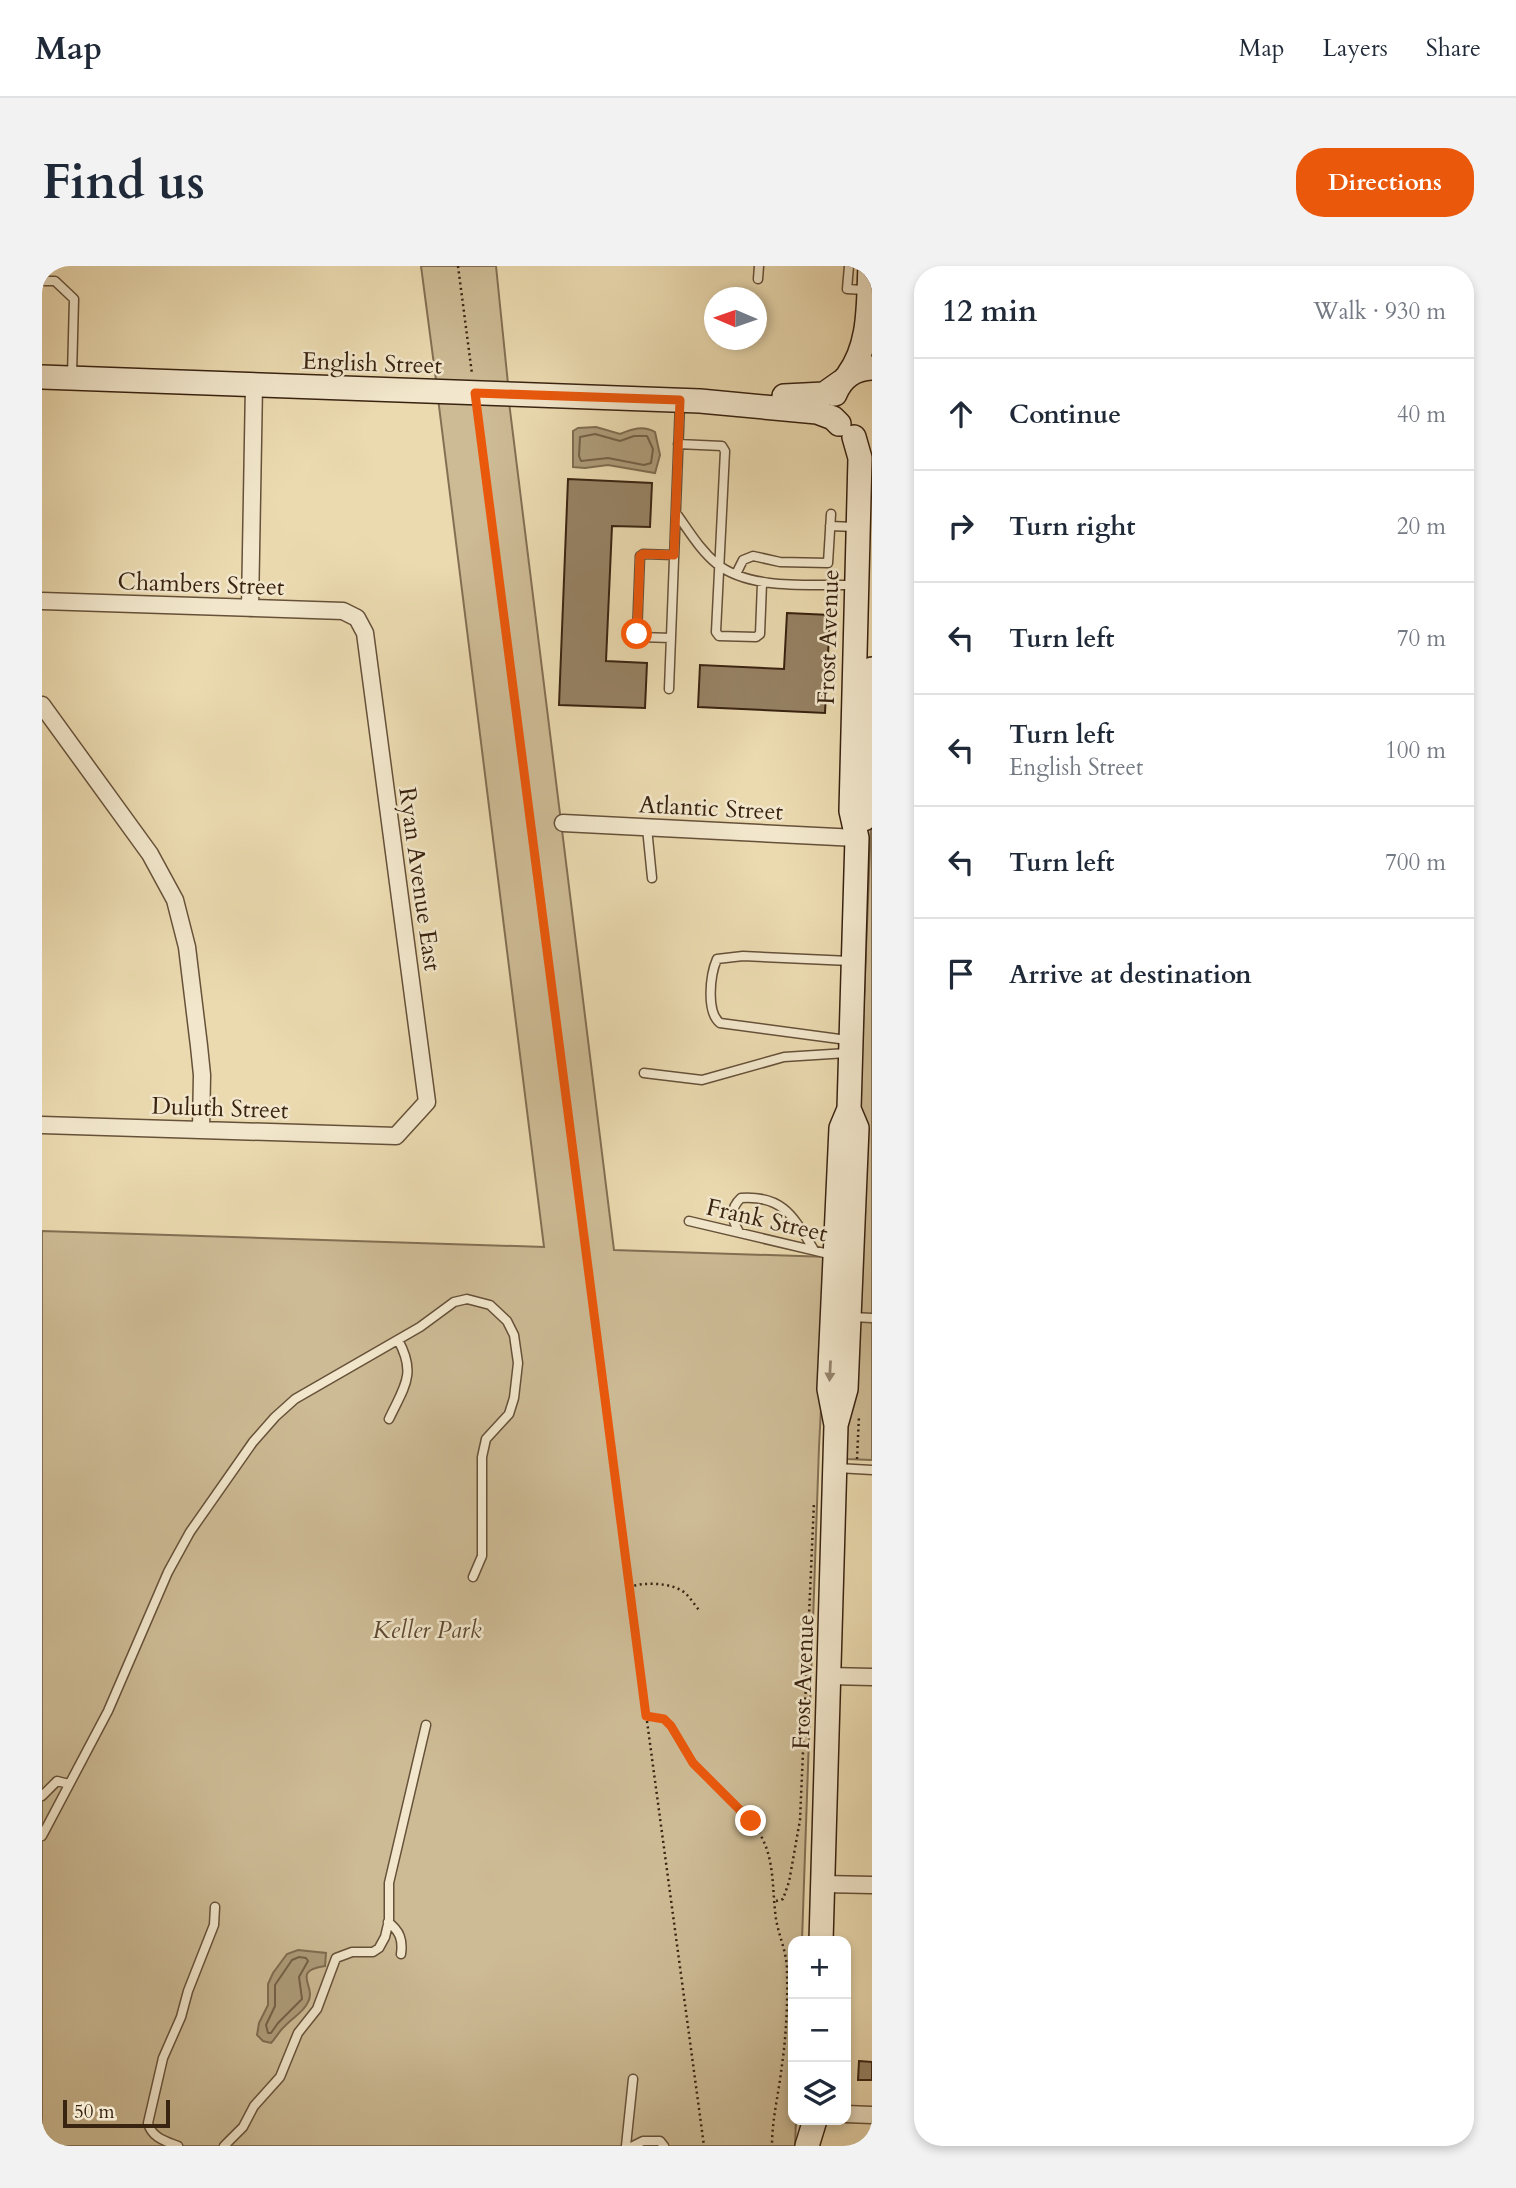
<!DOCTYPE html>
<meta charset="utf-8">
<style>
:root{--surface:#fff;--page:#f2f2f3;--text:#1f2937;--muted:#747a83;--line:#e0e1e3;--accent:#ea580c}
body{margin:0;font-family:Cardo,serif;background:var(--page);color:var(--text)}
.controls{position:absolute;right:21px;bottom:21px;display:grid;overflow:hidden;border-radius:14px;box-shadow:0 4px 10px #0003}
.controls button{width:63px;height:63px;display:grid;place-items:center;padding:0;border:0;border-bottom:2px solid var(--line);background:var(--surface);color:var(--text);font:35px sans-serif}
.compass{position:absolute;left:662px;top:21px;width:63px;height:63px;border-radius:50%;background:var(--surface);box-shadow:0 4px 10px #0003;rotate:272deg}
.scale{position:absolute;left:21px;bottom:18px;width:107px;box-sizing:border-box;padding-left:7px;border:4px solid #392311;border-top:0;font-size:19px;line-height:24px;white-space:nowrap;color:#392311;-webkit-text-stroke:5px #f2e7cc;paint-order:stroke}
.stop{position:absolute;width:21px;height:21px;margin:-16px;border:5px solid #ea580c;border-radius:50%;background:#fff}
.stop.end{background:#ea580c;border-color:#fff;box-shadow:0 2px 7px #0008}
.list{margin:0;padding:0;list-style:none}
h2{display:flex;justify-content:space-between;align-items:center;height:91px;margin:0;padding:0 28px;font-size:30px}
h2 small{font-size:23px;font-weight:400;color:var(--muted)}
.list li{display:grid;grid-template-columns:46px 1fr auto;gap:21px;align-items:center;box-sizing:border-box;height:112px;padding:0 28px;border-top:2px solid var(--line)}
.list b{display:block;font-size:26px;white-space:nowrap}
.list p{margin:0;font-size:23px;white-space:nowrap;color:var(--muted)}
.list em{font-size:23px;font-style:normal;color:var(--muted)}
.icon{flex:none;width:38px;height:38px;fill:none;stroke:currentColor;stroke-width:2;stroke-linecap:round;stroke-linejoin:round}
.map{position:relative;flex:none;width:830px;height:1880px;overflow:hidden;border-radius:28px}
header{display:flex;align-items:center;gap:42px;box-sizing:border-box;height:98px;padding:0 35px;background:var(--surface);border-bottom:2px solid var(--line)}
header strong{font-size:33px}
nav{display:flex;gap:38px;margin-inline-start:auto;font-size:24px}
.intro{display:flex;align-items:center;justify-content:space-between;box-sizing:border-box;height:168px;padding:0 42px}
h1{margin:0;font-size:49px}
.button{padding:18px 32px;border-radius:28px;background:var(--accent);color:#fff;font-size:24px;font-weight:700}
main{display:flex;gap:42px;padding:0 42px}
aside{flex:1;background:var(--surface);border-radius:28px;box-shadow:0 4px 10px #0003}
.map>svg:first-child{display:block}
</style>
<header>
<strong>Map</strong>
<nav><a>Map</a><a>Layers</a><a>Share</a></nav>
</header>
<div class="intro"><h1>Find us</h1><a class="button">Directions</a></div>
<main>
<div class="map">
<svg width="830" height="1880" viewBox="0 0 830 1880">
<rect width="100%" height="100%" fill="#ebdab0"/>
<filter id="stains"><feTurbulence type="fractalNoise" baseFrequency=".00286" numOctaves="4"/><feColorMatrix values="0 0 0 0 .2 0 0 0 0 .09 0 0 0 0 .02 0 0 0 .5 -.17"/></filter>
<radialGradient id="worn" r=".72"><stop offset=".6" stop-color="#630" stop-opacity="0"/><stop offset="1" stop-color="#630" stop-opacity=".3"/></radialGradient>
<path fill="#cdbb95" stroke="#836f53" stroke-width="2" d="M379,0H454L466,118L394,114Z
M396,132L467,136L572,984L787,991L777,1181L760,1675H751V1854H754L753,1880H0V965L502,981Z
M830,531V1194L804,1193Z"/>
<path fill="#ae9c7a" stroke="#7f6c50" stroke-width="2" d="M554,161L578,168C590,163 601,159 613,166L618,189L613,207L566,199L543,202L531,201V165L536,162Z
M256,1684L284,1687L283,1700C248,1705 275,1720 266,1736C262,1746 250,1752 243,1760C237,1765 234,1772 229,1777L221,1775L215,1769L217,1757L226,1739V1718L231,1707L245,1688Z"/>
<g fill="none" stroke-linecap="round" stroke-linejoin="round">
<path stroke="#746046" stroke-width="2" d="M553,168L578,175L592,170H605L611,183L609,197L602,199L566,192L539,195L537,190L538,171Z
M257,1691L264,1692L266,1695L257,1711L260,1733L236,1757L229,1767H226L224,1759L233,1740V1719L250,1694Z"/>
</g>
<path fill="#968264" stroke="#392311" stroke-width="2" d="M526,213L610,217L608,261L570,260L564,395L605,397L603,442L517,439Z
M745,347L788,349L783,447L656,441L658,399L742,403Z
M817,1795L830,1796V1814H816Z"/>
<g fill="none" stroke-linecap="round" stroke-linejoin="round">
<g stroke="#665139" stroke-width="11">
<path id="lane" d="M807,0L805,23L823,24
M716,13L717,0
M0,15H13L32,33L30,109
M636,178L680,180L683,185L674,366L677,370L714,371L718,368L720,317
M634,247C647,265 658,284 675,298C709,325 771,318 813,319
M788,260L813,261
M694,308L701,294L711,290L738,296L786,297L789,248
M629,372L598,371L595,368L598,290L601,288L632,289
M627,423L638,137
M605,562L610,612
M805,774L678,757C664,746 668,709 675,693L701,690L808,695
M602,807L660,814L742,791L805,787
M647,955L791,989
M697,966C690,954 687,943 699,932C742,929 752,952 772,984
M810,1051L830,1052
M347,1153C362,1121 375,1108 356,1074
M795,1202L830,1204
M0,1530L15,1515L27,1518
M0,1570L66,1445L126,1306L148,1266L211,1176L233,1151L253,1133L378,1061L412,1036L425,1033L448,1039L465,1055L472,1069L476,1097L472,1132L467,1148L444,1173L440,1191V1290L431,1311
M346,1656C358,1665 361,1674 359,1688
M136,1880C123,1875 110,1872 106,1857L121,1792L139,1751L146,1725L172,1659L173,1641
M182,1880L201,1861L212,1840L238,1811L256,1767L275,1743L294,1692L310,1686H331L337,1682L343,1671L347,1654V1617L384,1459
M584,1880L591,1813
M591,1880L601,1875H618L622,1880"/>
</g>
<g stroke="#665139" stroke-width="19">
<path id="street" d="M0,335L301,345L315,352L323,367L385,836L354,870L0,859
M208,342L212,119
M0,439L108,588L133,634L145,681L157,780L160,809L159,864
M521,557L815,572
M787,1410L830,1411
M781,1618L830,1619
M804,1848L830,1849"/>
</g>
<g stroke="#392311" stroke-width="26">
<path id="secondary" d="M806,109C829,78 826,37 828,0
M0,111L658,135L775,146L791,152L797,158
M793,128C800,111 812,103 830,102
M742,130L782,128L799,116
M822,553L824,546L830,403
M794,1159L804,1123L815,862L807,843L815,572L809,545L818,192L812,171
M779,1675L794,1159L787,1123L799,862L807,843
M765,1880L773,1854"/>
</g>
<path stroke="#392311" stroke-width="2.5" stroke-dasharray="2 3.5" stroke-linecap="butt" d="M416,0L430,108
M435,146L587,1321L662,1880
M815,1193L817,1150
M587,1321C602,1316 630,1316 643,1327C649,1332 653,1340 658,1345
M605,1450C634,1450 636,1480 653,1500C674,1524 703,1541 719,1570C733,1595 730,1625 734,1653C737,1671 745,1686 745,1705C746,1738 744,1773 739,1806C736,1831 730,1854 730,1880
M734,1635L741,1633L747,1616L758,1554L772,1236"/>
<use href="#lane" stroke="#f2e7cc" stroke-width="8"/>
<use href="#street" stroke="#f2e7cc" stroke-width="16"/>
<use href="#secondary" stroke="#f2e7cc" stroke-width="23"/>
</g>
<defs><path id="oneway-solid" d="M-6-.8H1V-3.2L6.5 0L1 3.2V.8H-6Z" transform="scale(1.75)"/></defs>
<use fill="#96856e" href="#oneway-solid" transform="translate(788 1105) rotate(93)"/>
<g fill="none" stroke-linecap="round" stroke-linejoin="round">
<path stroke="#ea580c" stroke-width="9" d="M595,368L598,290L601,288L632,289L638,134L433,127L604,1450L622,1453L629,1460L651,1497L709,1555"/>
</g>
<g text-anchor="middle" stroke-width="5" stroke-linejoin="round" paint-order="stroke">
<g font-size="24" fill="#392311" stroke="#f2e7cc">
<text transform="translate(330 97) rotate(2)" y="8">English Street</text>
<text transform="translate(159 318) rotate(2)" y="8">Chambers Street</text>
<text transform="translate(786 371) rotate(-88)" y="8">Frost Avenue</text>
<text transform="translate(669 542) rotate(3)" y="8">Atlantic Street</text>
<text transform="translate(378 613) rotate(82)" y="8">Ryan Avenue East</text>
<text transform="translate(178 842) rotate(2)" y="8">Duluth Street</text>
<text transform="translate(725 954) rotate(13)" y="8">Frank Street</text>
<text transform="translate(761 1416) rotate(-88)" y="8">Frost Avenue</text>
</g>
<g font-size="24" font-style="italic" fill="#5e4932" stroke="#f2e7cc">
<text x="385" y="1372">Keller Park</text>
</g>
</g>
<rect width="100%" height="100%" filter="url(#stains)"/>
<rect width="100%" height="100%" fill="url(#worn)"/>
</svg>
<div class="controls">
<button>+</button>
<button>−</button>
<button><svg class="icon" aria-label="layers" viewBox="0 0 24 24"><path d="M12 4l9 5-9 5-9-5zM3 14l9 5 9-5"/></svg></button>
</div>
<svg class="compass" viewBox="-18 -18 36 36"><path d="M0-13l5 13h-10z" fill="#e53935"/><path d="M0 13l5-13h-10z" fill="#747a83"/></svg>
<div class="scale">50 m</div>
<div class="stop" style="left:595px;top:368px"></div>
<div class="stop end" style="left:709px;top:1555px"></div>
</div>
<aside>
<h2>12 min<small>Walk · 930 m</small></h2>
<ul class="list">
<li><svg class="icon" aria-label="ahead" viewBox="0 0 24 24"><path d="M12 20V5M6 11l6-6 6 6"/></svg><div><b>Continue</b></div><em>40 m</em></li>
<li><svg class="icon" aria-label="right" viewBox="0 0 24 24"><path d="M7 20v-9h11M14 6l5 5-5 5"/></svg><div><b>Turn right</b></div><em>20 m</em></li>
<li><svg class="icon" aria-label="left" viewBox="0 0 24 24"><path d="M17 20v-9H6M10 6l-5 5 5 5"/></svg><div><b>Turn left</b></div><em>70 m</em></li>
<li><svg class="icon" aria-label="left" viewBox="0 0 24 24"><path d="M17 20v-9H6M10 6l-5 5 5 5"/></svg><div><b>Turn left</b><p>English Street</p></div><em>100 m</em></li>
<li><svg class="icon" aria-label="left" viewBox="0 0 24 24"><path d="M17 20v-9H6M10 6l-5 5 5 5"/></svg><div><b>Turn left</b></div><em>700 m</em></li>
<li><svg class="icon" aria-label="arrive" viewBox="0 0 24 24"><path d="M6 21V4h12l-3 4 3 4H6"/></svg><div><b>Arrive at destination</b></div></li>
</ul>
</aside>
</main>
